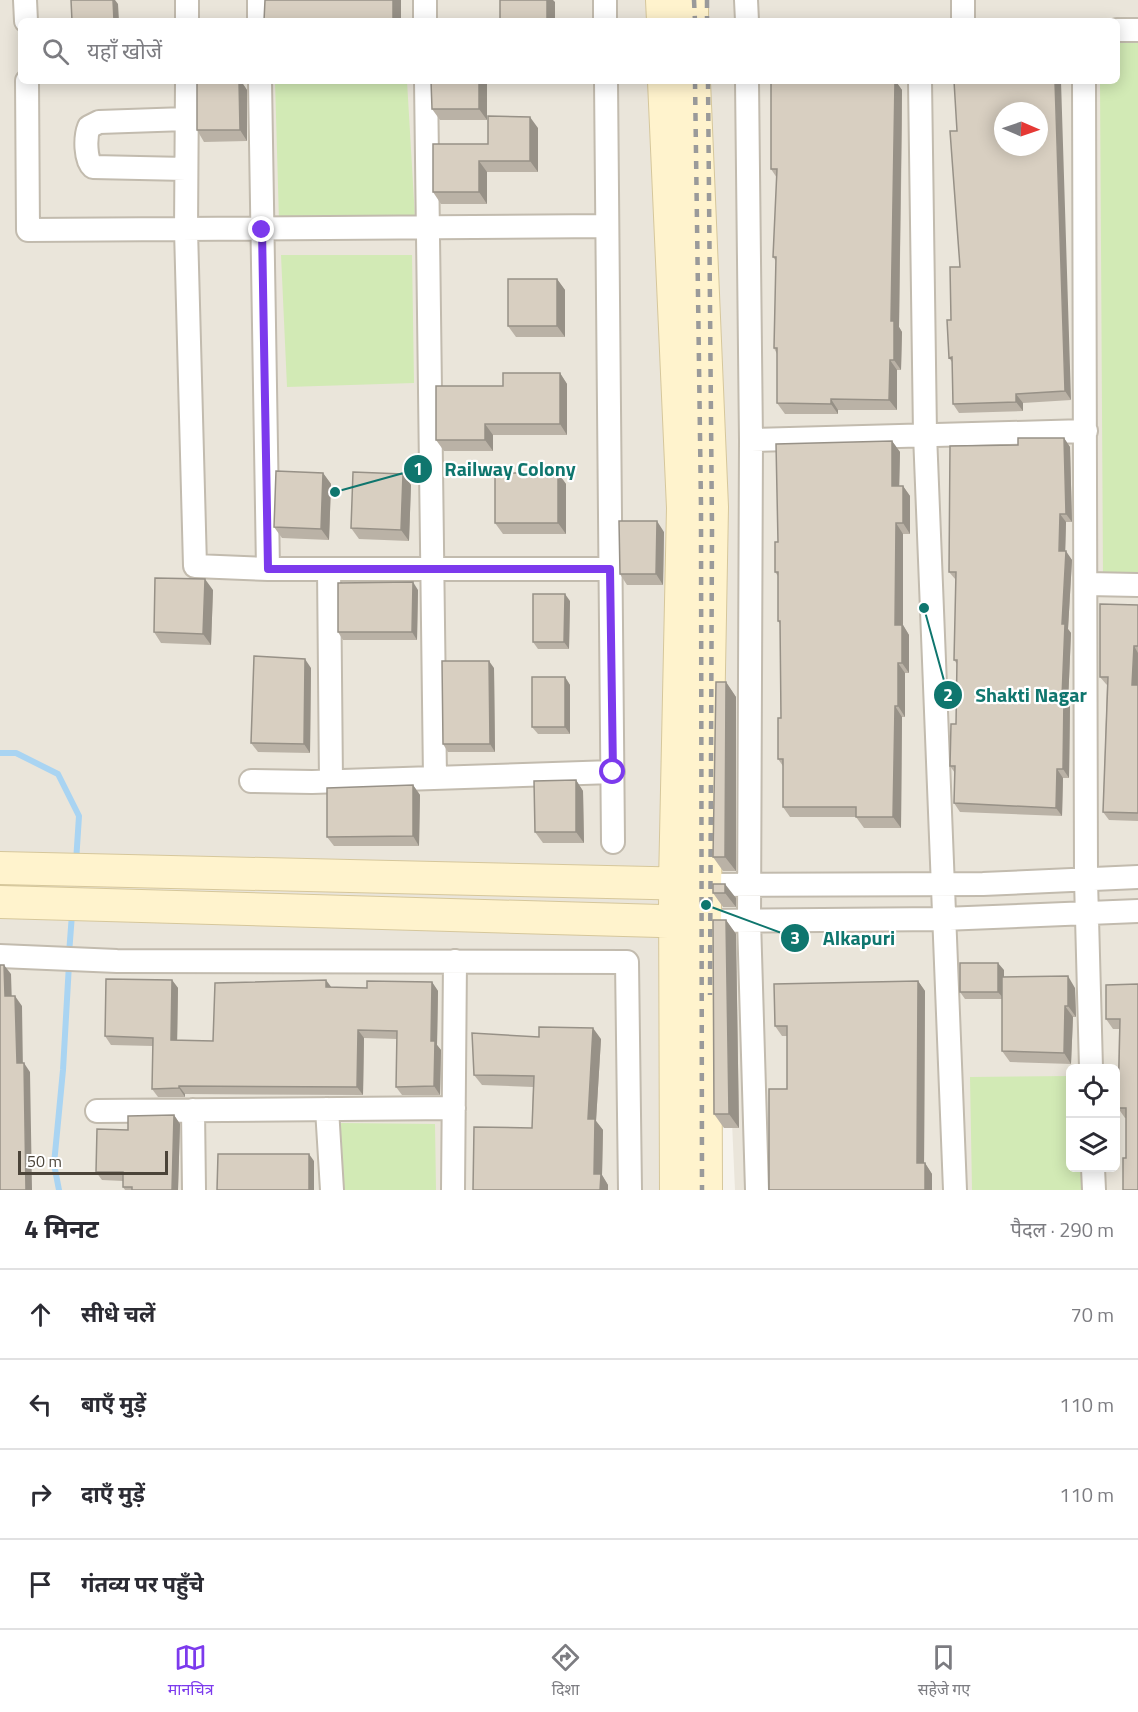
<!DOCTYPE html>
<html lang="hi">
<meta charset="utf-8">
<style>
:root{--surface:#fff;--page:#f2f2f3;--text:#2b2b33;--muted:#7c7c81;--line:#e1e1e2;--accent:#7c3aed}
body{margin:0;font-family:"Titillium Web","Noto Sans Devanagari",sans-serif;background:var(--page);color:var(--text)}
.controls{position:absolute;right:18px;bottom:18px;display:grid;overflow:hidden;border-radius:9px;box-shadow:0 3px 15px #0003}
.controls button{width:54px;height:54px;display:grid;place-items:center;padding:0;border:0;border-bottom:2px solid var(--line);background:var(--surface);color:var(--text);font:30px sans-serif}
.compass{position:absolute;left:994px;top:102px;width:54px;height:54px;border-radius:50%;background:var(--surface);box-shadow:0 3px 15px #0003;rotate:92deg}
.scale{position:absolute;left:18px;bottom:15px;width:150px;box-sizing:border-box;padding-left:6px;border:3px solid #4b4439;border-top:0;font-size:16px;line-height:21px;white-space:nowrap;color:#4b4439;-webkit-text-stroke:4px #fff;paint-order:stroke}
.stop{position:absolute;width:18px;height:18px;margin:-14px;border:4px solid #7c3aed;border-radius:50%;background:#fff}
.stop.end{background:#7c3aed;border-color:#fff;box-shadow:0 2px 6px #0008}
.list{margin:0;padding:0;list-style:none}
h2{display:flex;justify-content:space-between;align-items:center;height:78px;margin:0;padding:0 24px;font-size:26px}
h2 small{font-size:20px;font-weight:400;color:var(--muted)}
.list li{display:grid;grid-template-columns:39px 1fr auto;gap:18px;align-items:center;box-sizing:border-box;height:90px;padding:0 24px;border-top:2px solid var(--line)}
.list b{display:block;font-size:22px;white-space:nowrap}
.list em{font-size:20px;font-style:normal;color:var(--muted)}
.icon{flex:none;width:33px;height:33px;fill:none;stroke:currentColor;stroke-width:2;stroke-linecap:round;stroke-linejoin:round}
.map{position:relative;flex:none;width:1138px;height:1190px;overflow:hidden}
.search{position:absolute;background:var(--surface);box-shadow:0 3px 15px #0003;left:18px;right:18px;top:18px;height:66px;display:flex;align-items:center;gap:15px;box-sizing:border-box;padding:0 21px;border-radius:9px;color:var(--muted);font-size:22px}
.sheet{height:438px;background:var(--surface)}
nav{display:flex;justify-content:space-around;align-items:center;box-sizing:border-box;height:84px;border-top:2px solid var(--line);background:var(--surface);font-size:16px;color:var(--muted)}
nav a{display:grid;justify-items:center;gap:3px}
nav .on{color:var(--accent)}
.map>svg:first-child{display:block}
</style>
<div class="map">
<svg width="1138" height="1190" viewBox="0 0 1138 1190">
<rect width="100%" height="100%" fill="#f6f3ec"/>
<path fill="#eae5da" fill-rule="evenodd" d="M0,0H664L665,21H21V81H665L722,890L687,81H1117V21H684L683,0H1138V1190H735L722,895L706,891L713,1190H0ZM1003,111H1039V147H1003ZM1070,1068H1116V1168H1070Z"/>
<path fill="#d2eab5" d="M1117,26H1138V577H1103L1100,81H1117Z
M275,81H407L415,218L279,221Z
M281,255H412L414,383L287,387Z
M1070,1076V1168H1081L1082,1190H972L970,1077Z
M340,1123L435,1124L436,1190H343Z"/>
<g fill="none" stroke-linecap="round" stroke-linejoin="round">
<path stroke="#a9d4f2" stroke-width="6" d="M0,753H16L58,774L79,816L76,862
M69,954L72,914
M59,1190L54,1164L63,1070L69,964"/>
<g stroke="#c2bbae" stroke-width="26">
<path id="street" d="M25,0L26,21
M259,0V21
M425,0V21
M605,0V21
M746,0L747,21
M963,0V21
M187,21V0
M1117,30H1138
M27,81L28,230L607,226
M187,81L186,230L195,566L268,569H610
M260,81L268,569
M426,81L435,778
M606,81L613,842
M747,81L751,440L749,920L757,1190
M920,81L925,434L955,1190
M1084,81L1086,880L1091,1068
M186,169L93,167C85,160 85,137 89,127L99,122L186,119
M751,440L1086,431
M329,569L331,782
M1088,584L1138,585
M251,781L312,782L613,772
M705,885L983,884L1138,877
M705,921L943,919L1138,911
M0,956L117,961L627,962L630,1190
M327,1109L332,1190
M193,1110L194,1190
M97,1111L454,1108
M1093,1168L1094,1190
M453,1190L455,961"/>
</g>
<g stroke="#d6c79b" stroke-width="34">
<path id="secondary" d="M662,0L663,21
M692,0V21
M664,81L683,508L675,884L676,1190
M694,81L712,507L705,888L706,1190
M0,868L695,884
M0,902L695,922"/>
</g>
<use href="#street" stroke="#fff" stroke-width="22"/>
<use href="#secondary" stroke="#fff3cd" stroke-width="32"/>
<path stroke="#9a9a9a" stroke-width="4.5" stroke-dasharray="8 8" stroke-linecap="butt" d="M694,0L695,21
M707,0V21
M695,81L701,506L702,1190
M708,81L712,530L710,995"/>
</g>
<path fill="#bab2a6" d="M197,81H241L247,90V141L204,142L197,130Z
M487,81V120H440L432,109Z
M897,83L902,90V125L899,327L902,332L901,370H897V410H838V414H785L777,403V354L774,348L776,261L773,257L777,178L771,169Z
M538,128V172H487V204H441L433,192L488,144Z
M950,131L1071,400L1023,403V411L959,413L953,404L952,362L949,358L951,320L960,267Z
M557,279L565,290V337H516L508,326Z
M560,373L567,384V435H493V451H444L436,440L503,386Z
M1064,438L1070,447L1072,522H1066L1065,551L1072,560L1068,629L1071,633L1068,703L1070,706L1069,778H1063L1062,816L960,812L954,803L955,773L950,766L956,724L957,664L954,660L956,580L949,572L1018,445Z
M892,441L900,452L899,486H903L910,496V534H903V625L909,635V673H905V717H902L901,828H864L856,817H790L783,807V766L778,759L781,718L780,624L778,621V576L775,572L778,542Z
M323,473L331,484L329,540L282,538L274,527Z
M558,473L566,484V534H503L495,523Z
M403,474L411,485L409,541L359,539L351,528Z
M664,532L663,585H627L620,574Z
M213,590L211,645L161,643L154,632Z
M418,590L417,640H343L338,632Z
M570,601L569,649H538L533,642Z
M1138,605V821L1109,820L1103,812L1107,685L1106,684L1100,677Z
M311,668L310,753L258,752L251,743Z
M494,668L495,752H448L443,744Z
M565,677L570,685V734H538L532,727Z
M726,682L736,697V871H723L713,857Z
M576,780L583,791L584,843H543L535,832Z
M413,785L420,795L419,846H334L327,837Z
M713,884L736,898V907H723L713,893Z
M726,920L736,934L739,1128H724L714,1114Z
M1004,970V977L1075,988L1076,1017H1073L1071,1064L1010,1062L1002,1051V999H965L960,992Z
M172,980L178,988L177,1040L213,1041L331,987L367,988L432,982L438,991L437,1045L441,1050L440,1095H402L396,1087L397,1039L364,1038L363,1095L185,1094V1097H158L152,1089L153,1046L111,1045L105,1036Z
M918,981L925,991L924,1163H925L932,1174V1190L787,1089V1036H782L775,1026Z
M1138,984L1126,1158V1118H1125L1118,1108L1119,1029H1113L1106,1019Z
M539,1037L601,1039L596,1121L603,1130L602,1175L608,1185V1190H473L532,1128L533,1087L482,1085L474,1075Z
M174,1115L180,1124L178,1190H125L123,1187V1181L102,1180L96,1172L128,1130Z"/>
<path fill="#979187" d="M113,0H115L118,4L119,21H114Z
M393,0H401V21H393Z
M547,0H553L555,2V21H547Z
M239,81H241L247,90V141L240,130Z
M479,81H487V120L479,109Z
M891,81H897V83L902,90L899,327L902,332L901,370L894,360L891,321Z
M1055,81H1061L1071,400L1065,391Z
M530,117L538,128V172L530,161Z
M479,161L487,172V204L479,192Z
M557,279L565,290V337L557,326Z
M890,360L897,370V410L889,400Z
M560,373L567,384V435L560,424Z
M1016,394L1023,403V411L1016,402Z
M831,399L838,410V414L831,404Z
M485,424L493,435V451L485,440Z
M1064,438L1070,447L1072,522L1066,514Z
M892,441L900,452L899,496L892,486Z
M323,473L331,484L329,540L321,529Z
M558,473L566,484V534L558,523Z
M403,474L411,485L409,541L401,530Z
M903,486L910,496V534L903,523Z
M1060,514L1066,522L1065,560L1059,551Z
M657,521L664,532L663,585L656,574Z
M896,523L903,534V625L909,635V673L902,663L895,625Z
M1066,551L1072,560L1068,629L1071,633L1068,703L1070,706L1069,778L1063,769L1062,697V624Z
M205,579L213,590L211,645L203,634Z
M413,582L418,590L417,640L412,632Z
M565,594L570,601L569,649L564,642Z
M1134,646L1138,653V693L1132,685Z
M305,659L311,668L310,753L304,744Z
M489,661L494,668L495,752L490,744Z
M898,663L905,673V717L898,706Z
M565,677L570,685V734L565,727Z
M726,682L736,697V871L725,857Z
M895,706L902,717L901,828L893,817Z
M1057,769L1063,778L1062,816L1056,808Z
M576,780L583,791L584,843L576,832Z
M413,785L420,795L419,846L413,836Z
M725,884L736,898V907L725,893Z
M726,920L736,934L739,1128L729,1114Z
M998,963L1004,970V999L998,992Z
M4,965L11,974L12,1006L5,996Z
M1068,976L1075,988L1076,1017L1068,1006Z
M172,980L178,988L177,1049L171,1040Z
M326,980L332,988L326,987Z
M918,981L925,991L924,1174L917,1163Z
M432,982L438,991L437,1045L441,1050L440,1095L434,1086L431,1041Z
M15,996L22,1006L23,1072L17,1063Z
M1065,1006L1073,1017L1071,1064L1064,1053Z
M593,1028L601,1039L596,1121L603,1130L602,1175L608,1185V1190H600L594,1174L588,1119Z
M358,1030L364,1038L363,1095L357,1087Z
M24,1063L30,1072L32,1190H26Z
M179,1086L185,1094V1097L179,1088Z
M174,1115L180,1124L178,1190H172Z
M309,1154L314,1161V1190H309Z
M925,1163L932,1174V1190H925Z"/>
<path fill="#d8cfc1" stroke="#979187" stroke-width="1.5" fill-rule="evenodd" d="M71,0H113L114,21H72Z
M265,0H393V21H264Z
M500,0H547V21H500Z
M197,81H239L240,130H197Z
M431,81H479V109H432Z
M771,81H895L891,321H894V360H890L889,400L831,399V404L777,403V348H774L776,257H773L777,169H771Z
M954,81H1055L1065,391L1016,394V402L953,404L952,357L949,358L947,320H951L950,267H960L950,131H957ZM1003,111H1039V147H1003Z
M488,116L530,117V161H479V192H433V144H488Z
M508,279H557V326H508Z
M503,373H560V424H485V440H436V386H503Z
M1018,438H1064L1066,514H1060L1059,551H1066L1062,624H1065L1062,697H1064L1063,769H1057L1056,808L954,803L955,766H950L951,724H956L957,660H954L956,572H949L950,446L1018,445Z
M892,441V486H903V523H896L895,625H902V663H898V706H895L893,817H856V807H783V759H778V718H781L780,621H778V572H775V542H778L776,444Z
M276,471L323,473L321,529L274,527Z
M353,472L403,474L401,530L351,528Z
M495,473H558V523H495Z
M619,521H657L656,574H620Z
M155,578L205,579L203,634L154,632Z
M413,582L412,632H338V583Z
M533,594H565L564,642H533Z
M1100,604L1138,605V646H1134L1132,685H1138V813L1103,812L1108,677H1100Z
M254,656L305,659L304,744L251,743Z
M442,661H489L490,744H443Z
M532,677H565V727H532Z
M716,682H726L725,857H713Z
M576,780V832H535L534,781Z
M413,785V836L327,837V788Z
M713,884H725V893H713Z
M713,920H726L729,1114H714Z
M960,963H998V992H960Z
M0,965H4L5,996H15L17,1063H24L26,1190H0Z
M1068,976V1006H1065L1064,1053L1002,1051V977Z
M106,979L172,980L171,1040L213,1041L215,983L326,980V987L367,988V981L432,982L431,1041H435L434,1086L396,1087L397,1031L358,1030L357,1087L179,1086V1088L152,1089L153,1038L105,1036Z
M918,981L917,1163H925V1190H769V1089H787V1026H775L774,984Z
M1138,984V1190H1123V1158H1126V1108H1118L1120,1019H1106V985Z
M539,1027L593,1028L588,1119H595L594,1174H601L600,1190H473L474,1127L532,1128L534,1076L474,1075L472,1033L539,1037Z
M174,1115L172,1190H132V1187H123V1172H96L97,1129L128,1130V1116Z
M218,1154H309V1190H217Z"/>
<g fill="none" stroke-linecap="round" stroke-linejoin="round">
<path stroke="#7c3aed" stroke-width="8" d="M262,230L268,569H610L613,772"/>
</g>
<path fill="none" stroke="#0f766e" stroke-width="2" d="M335 492L418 469M924 608L948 695M706 905L795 938"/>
<g fill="#0f766e" stroke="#fff" stroke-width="2">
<circle cx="335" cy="492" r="6"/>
<circle cx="924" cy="608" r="6"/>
<circle cx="706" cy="905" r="6"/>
<circle cx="418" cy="469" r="15"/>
<circle cx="948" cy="695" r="15"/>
<circle cx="795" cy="938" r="15"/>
</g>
<g font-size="18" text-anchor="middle" font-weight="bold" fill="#fff">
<text x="418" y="475">1</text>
<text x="948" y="701">2</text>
<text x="795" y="944">3</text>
</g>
<g font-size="20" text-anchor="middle" font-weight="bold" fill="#0f766e" stroke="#fff" stroke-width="4.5" stroke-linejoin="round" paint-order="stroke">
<text x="510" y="476">Railway Colony</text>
<text x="1031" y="702">Shakti Nagar</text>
<text x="859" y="945">Alkapuri</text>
</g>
</svg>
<div class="controls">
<button><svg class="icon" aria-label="locate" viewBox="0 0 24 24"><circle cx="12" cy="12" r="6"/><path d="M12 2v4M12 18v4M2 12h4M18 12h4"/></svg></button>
<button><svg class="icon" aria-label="layers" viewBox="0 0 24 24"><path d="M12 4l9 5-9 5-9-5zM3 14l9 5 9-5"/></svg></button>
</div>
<svg class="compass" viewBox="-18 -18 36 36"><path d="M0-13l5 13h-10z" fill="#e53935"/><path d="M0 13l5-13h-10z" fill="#7c7c81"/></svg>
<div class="scale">50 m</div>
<div class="stop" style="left:613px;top:772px"></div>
<div class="stop end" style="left:262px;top:230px"></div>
<div class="search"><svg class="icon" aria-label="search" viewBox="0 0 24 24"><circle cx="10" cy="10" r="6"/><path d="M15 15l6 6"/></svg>यहाँ खोजें</div>
</div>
<section class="sheet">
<h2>4 मिनट<small>पैदल · 290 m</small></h2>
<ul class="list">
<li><svg class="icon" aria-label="ahead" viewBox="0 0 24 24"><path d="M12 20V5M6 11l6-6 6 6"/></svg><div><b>सीधे चलें</b></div><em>70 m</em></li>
<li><svg class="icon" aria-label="left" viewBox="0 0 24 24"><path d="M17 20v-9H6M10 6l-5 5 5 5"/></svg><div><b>बाएँ मुड़ें</b></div><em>110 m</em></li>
<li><svg class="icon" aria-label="right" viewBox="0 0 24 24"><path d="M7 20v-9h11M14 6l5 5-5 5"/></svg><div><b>दाएँ मुड़ें</b></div><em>110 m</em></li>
<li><svg class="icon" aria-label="arrive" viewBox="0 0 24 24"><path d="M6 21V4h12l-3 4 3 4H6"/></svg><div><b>गंतव्य पर पहुँचे</b></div></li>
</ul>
</section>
<nav>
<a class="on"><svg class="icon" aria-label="map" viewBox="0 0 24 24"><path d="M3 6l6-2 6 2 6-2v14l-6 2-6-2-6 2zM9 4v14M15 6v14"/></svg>मानचित्र</a>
<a><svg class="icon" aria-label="directions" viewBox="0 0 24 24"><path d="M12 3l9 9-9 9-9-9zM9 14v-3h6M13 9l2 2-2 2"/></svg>दिशा</a>
<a><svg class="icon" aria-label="saved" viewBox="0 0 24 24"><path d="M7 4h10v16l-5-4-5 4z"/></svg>सहेजे गए</a>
</nav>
